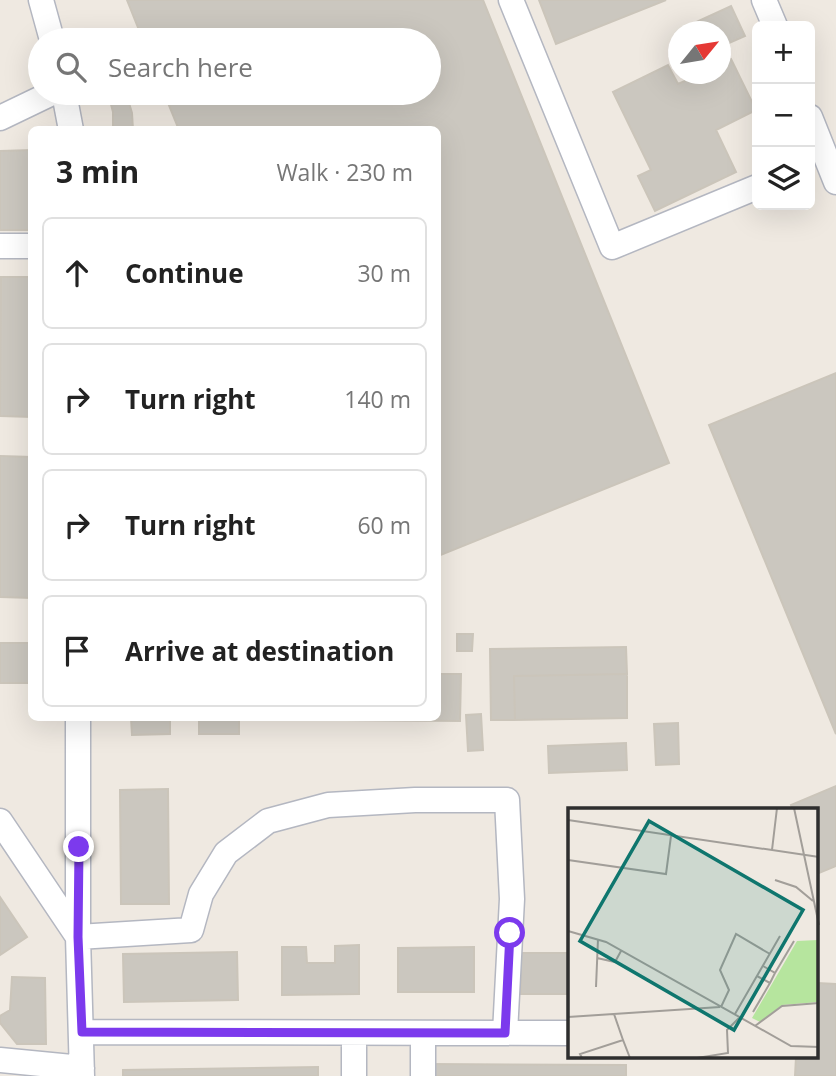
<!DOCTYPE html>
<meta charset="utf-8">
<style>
:root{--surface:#fff;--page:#f6f6f6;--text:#222;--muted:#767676;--line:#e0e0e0}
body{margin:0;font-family:"Open Sans",sans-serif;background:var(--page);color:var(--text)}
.controls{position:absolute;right:21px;top:21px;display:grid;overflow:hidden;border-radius:10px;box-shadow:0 7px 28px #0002}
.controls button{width:63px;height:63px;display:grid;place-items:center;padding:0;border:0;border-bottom:2px solid var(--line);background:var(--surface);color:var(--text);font:35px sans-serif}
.compass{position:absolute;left:668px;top:21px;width:63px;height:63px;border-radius:50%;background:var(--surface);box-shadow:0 7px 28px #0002;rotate:60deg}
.stop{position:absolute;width:21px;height:21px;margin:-16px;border:5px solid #7c3aed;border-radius:50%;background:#fff}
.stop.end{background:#7c3aed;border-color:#fff;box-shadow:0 2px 7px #0008}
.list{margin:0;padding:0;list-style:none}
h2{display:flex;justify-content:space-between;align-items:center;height:91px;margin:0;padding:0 28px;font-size:30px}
h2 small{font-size:23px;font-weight:400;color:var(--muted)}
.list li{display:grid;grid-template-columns:46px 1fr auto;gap:21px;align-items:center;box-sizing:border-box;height:112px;margin:0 14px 14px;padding:0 14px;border:2px solid var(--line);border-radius:10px}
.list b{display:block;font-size:26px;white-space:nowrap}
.list em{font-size:23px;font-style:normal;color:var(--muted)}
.icon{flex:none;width:38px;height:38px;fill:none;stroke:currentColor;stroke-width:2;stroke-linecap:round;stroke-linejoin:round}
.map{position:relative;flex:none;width:836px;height:1076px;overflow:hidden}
.search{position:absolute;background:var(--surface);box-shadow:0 7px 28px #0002;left:28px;top:28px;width:413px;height:77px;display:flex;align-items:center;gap:18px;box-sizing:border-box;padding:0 24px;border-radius:38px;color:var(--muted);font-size:26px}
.panel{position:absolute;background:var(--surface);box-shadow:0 7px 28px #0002;left:28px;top:126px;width:413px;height:595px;border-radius:10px}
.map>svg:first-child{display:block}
</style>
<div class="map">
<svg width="836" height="1076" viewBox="0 0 836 1076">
<rect width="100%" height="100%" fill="#efe9e1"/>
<path fill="#cbc7bf" stroke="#cbc5ba" stroke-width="2" d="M127,0H483L669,463L438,556V130H179L164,93H429V40H143Z
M539,0H666L556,44Z
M731,6L745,36L720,47V32H696L692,24Z
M731,59L756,110L716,130L736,172L655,211L638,176L651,170L613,92L668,65L678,84L701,74H720V64Z
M108,93H126L132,113L133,130H113V112Z
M32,150L31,230H0V151Z
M1,277H32V417L0,416Z
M836,373V734L709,425Z
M0,456L32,457V598L0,597Z
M457,634H473L472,651H457Z
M0,643H32V683H0Z
M626,647L627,674L514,676L515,720H491L490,649Z
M438,674H461L460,721L347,720V718H438Z
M627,674V718L515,720L514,676Z
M481,714L483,750L468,751L466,715Z
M131,718H239V734H199V719L170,720V734L132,735Z
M678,723L679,764L656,765L654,724Z
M626,743L627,770L549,773L548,746Z
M836,786V866L819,873L817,868V810H793L791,805Z
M168,789L169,904H121L120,790Z
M0,897L27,937L0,955Z
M359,945V994L282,995V947H306L307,963H335V946Z
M474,947V992H398V948Z
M237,952L238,1000L124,1002L123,954Z
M521,953H570V994H521Z
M12,977L45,978L46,1044H17L0,1023V1016L10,1010Z
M817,983L836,984V1076H795L796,1057H817Z
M428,1064L626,1065V1076H428Z
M318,1067V1076H123V1070Z"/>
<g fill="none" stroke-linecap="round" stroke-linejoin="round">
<g stroke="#b4b7c1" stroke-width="27">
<path id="minor" d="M41,0L52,40
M511,0L612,247L757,187
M764,0L775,26
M64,93L71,130
M810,117L836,182
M0,118L52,93
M0,246H32
M78,718V937L82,1076
M0,821L78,937
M78,937L191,930L201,894L226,853L268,821L328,805L415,800H507L512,899L505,1033
M82,1032L570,1033
M354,1033V1076
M423,1033V1076
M0,1060L82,1068"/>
</g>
<use href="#minor" stroke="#fff" stroke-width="24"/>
</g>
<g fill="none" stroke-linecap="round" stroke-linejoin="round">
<path stroke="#7c3aed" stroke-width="9" d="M79,847L78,937L82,1032L505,1033L510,933"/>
</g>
<g transform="translate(568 808)">
<rect width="250" height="250" fill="#efe9e1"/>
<path d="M250,132V194L214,197L192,214L184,210L229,133Z" fill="#b6e59e"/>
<path fill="none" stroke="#a29e99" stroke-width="2" d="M226,0L251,117M0,12L251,49M204,42L209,0M0,52L98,66L103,28M207,72L228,79L245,93M0,123L38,134L223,238L251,239M29,150L47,154L53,143M195,158L207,165L202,175M207,165L226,133M28,179L30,131M153,199L161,182L152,162L168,126L202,146M185,204L202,175L189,168M46,206L55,232M167,206L212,128M0,209L152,199M187,218L214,198L251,195M14,250L12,246L55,232L62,250M129,250L160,245L159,222L172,209"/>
<path fill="#0f766e" fill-opacity="0.15" stroke="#0f766e" stroke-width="3.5" d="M81,13L235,102L166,222L12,133Z"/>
<rect width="250" height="250" fill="none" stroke="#2e2e2e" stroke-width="3.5"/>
</g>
</svg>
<div class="controls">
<button>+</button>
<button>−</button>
<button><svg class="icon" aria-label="layers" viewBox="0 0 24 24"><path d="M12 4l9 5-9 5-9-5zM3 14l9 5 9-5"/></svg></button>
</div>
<svg class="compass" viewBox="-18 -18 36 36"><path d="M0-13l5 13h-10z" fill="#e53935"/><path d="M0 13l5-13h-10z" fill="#767676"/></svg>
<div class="stop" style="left:510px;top:933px"></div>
<div class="stop end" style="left:79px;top:847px"></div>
<div class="search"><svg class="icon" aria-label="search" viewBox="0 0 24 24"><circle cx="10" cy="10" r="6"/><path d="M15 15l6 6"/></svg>Search here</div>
<section class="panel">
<h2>3 min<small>Walk · 230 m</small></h2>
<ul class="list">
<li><svg class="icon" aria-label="ahead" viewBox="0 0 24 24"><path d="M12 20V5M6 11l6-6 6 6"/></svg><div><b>Continue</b></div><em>30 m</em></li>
<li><svg class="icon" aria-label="right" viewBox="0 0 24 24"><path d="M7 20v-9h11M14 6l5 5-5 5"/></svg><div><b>Turn right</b></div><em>140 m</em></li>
<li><svg class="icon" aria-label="right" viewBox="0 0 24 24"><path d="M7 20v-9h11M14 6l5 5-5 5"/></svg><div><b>Turn right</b></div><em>60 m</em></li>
<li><svg class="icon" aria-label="arrive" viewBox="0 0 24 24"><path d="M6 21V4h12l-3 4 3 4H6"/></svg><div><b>Arrive at destination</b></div></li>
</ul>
</section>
</div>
